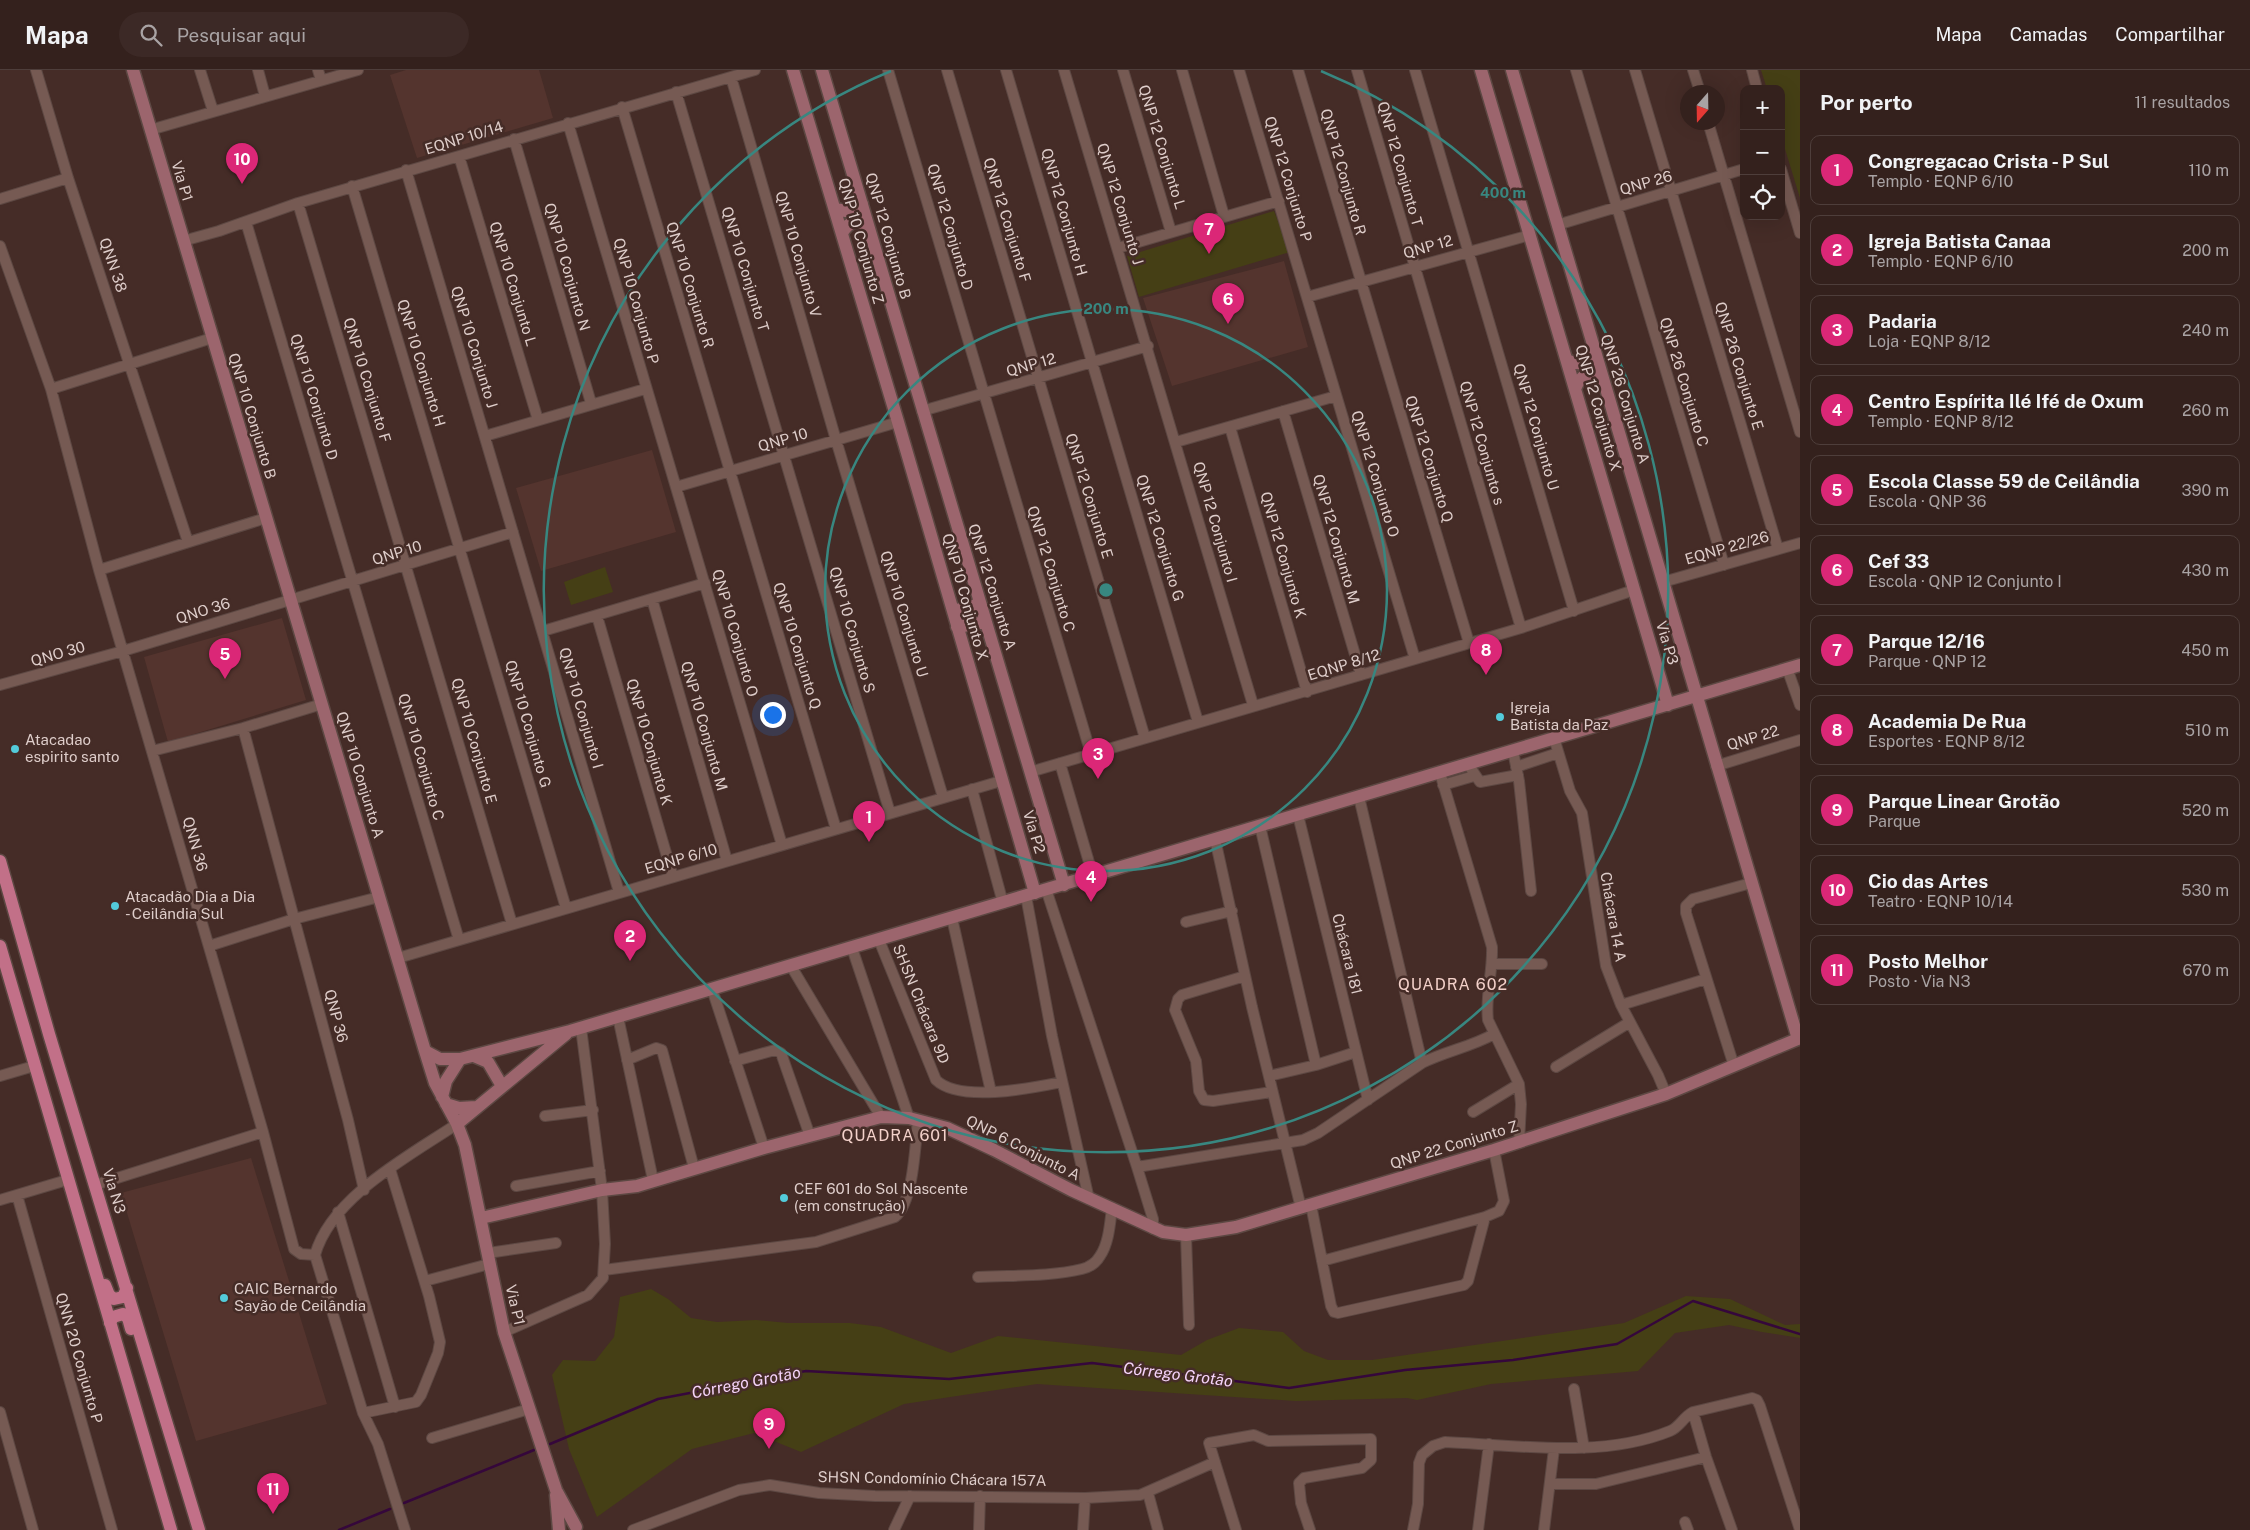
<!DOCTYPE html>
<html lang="pt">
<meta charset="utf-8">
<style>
:root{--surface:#34211d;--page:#3c2926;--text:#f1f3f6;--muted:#a9a3a4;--line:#4e3e3b;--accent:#db2777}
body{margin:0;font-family:"Public Sans",sans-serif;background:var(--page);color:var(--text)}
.controls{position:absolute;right:15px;top:15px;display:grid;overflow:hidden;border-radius:10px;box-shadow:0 5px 20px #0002}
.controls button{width:45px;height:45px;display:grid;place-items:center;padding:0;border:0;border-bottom:1px solid var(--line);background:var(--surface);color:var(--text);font:25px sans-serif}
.compass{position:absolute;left:1680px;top:15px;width:45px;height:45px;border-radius:50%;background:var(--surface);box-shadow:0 5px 20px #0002;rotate:200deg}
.you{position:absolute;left:772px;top:644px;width:18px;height:18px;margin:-12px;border:4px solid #fff;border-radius:50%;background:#1a73e8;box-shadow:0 0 0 8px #1a73e833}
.badge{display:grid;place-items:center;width:32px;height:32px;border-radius:50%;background:var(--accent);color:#fff;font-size:16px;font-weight:700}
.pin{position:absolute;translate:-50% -41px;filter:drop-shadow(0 1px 2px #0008)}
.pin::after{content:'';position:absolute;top:26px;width:18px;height:15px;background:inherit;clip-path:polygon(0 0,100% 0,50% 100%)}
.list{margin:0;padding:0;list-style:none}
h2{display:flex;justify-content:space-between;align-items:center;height:65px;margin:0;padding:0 20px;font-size:21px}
h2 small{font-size:16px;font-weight:400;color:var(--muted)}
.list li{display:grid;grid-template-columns:32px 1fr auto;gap:15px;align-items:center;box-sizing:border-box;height:70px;margin:0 10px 10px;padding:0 10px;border:1px solid var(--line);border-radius:10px}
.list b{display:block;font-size:19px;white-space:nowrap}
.list p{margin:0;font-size:16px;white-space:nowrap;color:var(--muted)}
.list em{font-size:16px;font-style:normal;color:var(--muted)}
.icon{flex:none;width:28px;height:28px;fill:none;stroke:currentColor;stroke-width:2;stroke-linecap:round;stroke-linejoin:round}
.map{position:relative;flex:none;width:1800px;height:1460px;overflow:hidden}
header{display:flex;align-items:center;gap:30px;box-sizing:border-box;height:70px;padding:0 25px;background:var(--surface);border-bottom:1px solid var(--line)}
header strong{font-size:24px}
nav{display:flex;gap:28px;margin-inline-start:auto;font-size:18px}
.search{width:350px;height:45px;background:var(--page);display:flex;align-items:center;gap:12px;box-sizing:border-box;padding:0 18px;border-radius:28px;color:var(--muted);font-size:19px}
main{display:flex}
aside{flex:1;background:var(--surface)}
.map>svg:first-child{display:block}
</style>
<header>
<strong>Mapa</strong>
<div class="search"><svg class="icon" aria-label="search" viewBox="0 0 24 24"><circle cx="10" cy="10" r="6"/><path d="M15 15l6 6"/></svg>Pesquisar aqui</div>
<nav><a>Mapa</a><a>Camadas</a><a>Compartilhar</a></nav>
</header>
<main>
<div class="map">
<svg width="1800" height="1460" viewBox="0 0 1800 1460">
<rect width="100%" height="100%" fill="#452c27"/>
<path fill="#54342e" d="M406,0H539L553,48L417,88L390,5Z
M1284,191L1308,277L1172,316L1143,228Z
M652,380L676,462L541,501L516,418Z
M282,548L306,630L168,672L144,587Z
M251,1088L327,1334L196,1371L121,1123Z"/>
<path fill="#453f15" d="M1761,0H1800V128L1781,66V19H1767Z
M1274,141L1290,182L1139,227L1127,186Z
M605,497L613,522L571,535L564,512Z
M651,1219L668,1229L691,1248L717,1252L756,1250L788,1253H850L881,1257L951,1283L998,1266L1181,1285L1207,1270L1239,1258L1283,1262L1304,1281L1328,1290H1372L1624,1253L1686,1226L1730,1229L1785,1255L1800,1254V1268L1762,1262L1729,1255L1675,1263L1638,1301L1491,1314L1417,1330L1407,1328L1296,1331L1037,1314L904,1334L801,1382L754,1363L692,1379L597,1447L569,1379L552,1305L563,1290L595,1291L614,1267L620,1227Z"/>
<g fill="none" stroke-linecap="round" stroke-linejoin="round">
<path stroke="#35073b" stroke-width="2.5" d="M550,1374L658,1329L806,1301L949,1309L1092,1293L1289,1318L1405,1300L1513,1290L1617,1274L1693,1231L1800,1264
M404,1433L534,1380
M339,1460L390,1439"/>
<g stroke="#5d4843" stroke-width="12">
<path id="street" d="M36,0L68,108L188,472
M200,0L213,41
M258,0L265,26
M318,0L321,10
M888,0L1091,684
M947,0L1145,668
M1006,0L1198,652
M1064,0L1253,635
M1123,0L1171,162
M1182,0L1224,146
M1239,0L1415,589
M1298,0L1469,573
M1357,0L1521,558
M1415,0L1574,541
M1576,0L1724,495
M1635,0L1778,479
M1693,0L1700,22
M1752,0L1757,19
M731,7L836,370L943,727
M676,22L890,743
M622,37L836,759
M1708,52L1800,362
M568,53L782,775
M150,60L358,0
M514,69L591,333
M459,86L538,350
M1781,99L1800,163
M406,100L619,822
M352,116L566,838
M0,129L68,108
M298,133L512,854
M246,152L459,870
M1557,155L1744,99
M183,171L219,161L298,133L755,0
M0,176L51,319L99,500L263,1062L294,1179L301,1184L315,1185
M1118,178L1279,131
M1307,227L1530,165
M51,319L212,268
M922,341L1148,276
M1283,341L1361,605
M1230,357L1307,622
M485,366L645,319
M1176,372L1336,326
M676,417L898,352
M99,500L266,448
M1663,512L1800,473
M652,529L727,791
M597,546L673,807
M543,561L705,513
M1787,598L1800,635
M0,615L123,581L513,462
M243,658L348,1050L364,1120
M1554,668L1570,721L1582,743L1606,896L1621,935L1658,1005L1666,1024
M152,681L243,658L322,634
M1513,681L1519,711L1531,821
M1060,693L1093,806
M1468,694L1480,712L1518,705
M1716,696L1800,670
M1516,697L1558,683
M1030,702L1521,558L1634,520
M1440,703L1492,877C1493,902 1485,926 1488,950L1519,1014L1521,1034L1519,1073
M1443,715L1474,706
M972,719L1003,833
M1359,727L1422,993
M1298,745L1368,1030
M1260,756L1316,995
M1215,769L1252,937L1301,1138
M1046,819L1137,1097L1153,1149V1159
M1026,826L1052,966L1089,1129
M952,848L991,1022
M1186,852L1232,841
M879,870L936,1010C960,1033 1032,1018 1062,1012
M209,876L294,849L379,827
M852,878L909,1048
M398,888L1001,711
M1493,894H1542
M791,896L881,1047
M1245,906L1182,925L1178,929L1175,940L1196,991L1199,1021L1204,1030L1213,1031L1272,1022
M712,919L764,1078
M1621,935L1706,909
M618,947L653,1110
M627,990L656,978L662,980L694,1098
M735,991L775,980L781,983L810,1066
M1734,996L1686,843V836L1693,829L1751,813
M1556,997L1630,952
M0,1006L34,996
M1269,1006L1316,995L1356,982
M1473,1042L1519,1014
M545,1046L593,1040
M1137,1097L1303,1070L1318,1063L1422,993C1446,981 1471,977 1494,964
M95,1115L263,1062
M516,1116L600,1101
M17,1125L112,1460
M0,1130L67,1110
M1311,1135L1331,1236L1334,1242L1338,1243L1464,1215L1468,1211L1485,1147
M338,1142L395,1337
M1186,1165L1189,1255
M488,1183L556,1173
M315,1185L363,1343L378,1374L405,1460
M315,1185C331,1127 409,1086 457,1054
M1322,1191L1485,1147L1499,1141L1504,1131L1494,1080
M604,1200L816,1172L895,1147C914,1131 915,1075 918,1050
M978,1207C1012,1205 1049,1207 1082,1199C1090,1197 1096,1193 1100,1186C1109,1173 1110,1153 1112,1138
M425,1211L489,1194
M504,1262L588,1225L603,1208L605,1174L602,1120L581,958
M1574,1319L1584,1378
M0,1342L33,1460
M1693,1342L1706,1387L1732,1460
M363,1343L416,1332L421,1325L438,1283L440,1272L429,1226L390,1099
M432,1368L529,1339
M1551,1414H1596L1706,1387
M1148,1423L1158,1460
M1685,1452L1688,1460
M633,1460L739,1420L770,1415L819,1423L875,1426L1085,1428L1140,1425L1215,1392
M894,1460L910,1426
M979,1460L980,1426
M1083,1460L1085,1428
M1236,1460L1209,1373L1254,1365L1268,1371L1371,1369V1390L1362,1398L1304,1408L1299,1413L1301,1433L1310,1460
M1413,1460L1418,1434L1419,1393L1422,1385L1433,1376L1445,1372C1517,1375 1601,1389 1670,1361C1680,1357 1683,1347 1693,1342L1752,1328L1757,1330L1760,1336L1800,1460
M1478,1460L1489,1374
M1544,1460L1554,1379"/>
</g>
<g stroke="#5d4843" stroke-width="15">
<path id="secondary" d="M133,0L425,981L435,1013L457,1054L465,1075L504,1262L556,1420L576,1457
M793,0L898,352L1035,823
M822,0L1064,815
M1481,0L1668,635
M1512,0L1798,969
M835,139L846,141L862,134
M842,163C849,151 857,149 868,156
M1567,290C1579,296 1588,294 1595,282
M1575,319C1581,303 1592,301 1604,312
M953,541L980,534
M957,557L985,552
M425,981L440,989H460L570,961L1800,595
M474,986L488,992L502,1016
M442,1027L446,1011L460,989
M446,1034L459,1038L476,1037
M457,1054L566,964
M481,1148L602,1120L637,1116L764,1078L881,1047L909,1048L947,1058L994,1080L1071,1120L1163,1162L1186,1165L1236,1157L1494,1080L1666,1024L1800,968
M556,1425L559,1460"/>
</g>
<g stroke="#5d4843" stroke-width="15">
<path id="primary" d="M0,791L49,964L199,1460
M0,876L171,1460
M105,1215L109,1225L114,1229L123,1227L127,1218
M110,1253L113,1247L123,1244L128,1248L131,1259"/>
</g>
<use href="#street" stroke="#765a53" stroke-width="10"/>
<use href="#secondary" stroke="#9c656d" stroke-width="12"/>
<use href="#primary" stroke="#c27088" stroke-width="12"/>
</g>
<g fill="none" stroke="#388780" stroke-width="2.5">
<circle cx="1106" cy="520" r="281"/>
<path d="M1321 1A562 562 0 1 1 891 1"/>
</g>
<g fill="#53cbda" stroke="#452c27" stroke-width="2">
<circle cx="1500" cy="647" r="5"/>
<circle cx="15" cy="679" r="5"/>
<circle cx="115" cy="836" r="5"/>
<circle cx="784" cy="1128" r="5"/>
<circle cx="224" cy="1228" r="5"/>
</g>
<g text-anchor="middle" stroke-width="5" stroke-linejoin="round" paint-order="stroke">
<g font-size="15" fill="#decdca" stroke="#452c27">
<text transform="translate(464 68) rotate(-17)" y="5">EQNP 10/14</text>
<text transform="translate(1162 77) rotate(73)" y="5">QNP 12 Conjunto L</text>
<text transform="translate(1400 94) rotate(74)" y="5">QNP 12 Conjunto T</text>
<text transform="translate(1343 102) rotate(74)" y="5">QNP 12 Conjunto R</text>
<text transform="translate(1288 109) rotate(73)" y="5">QNP 12 Conjunto P</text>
<text transform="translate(182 111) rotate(73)" y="5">Via P1</text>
<text transform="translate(1646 113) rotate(-16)" y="5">QNP 26</text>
<text transform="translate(1120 134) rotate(73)" y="5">QNP 12 Conjunto J</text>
<text transform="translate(1064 142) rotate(74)" y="5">QNP 12 Conjunto H</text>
<text transform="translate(1007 150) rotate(73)" y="5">QNP 12 Conjunto F</text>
<text transform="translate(950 157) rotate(74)" y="5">QNP 12 Conjunto D</text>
<text transform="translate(888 166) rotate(74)" y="5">QNP 12 Conjunto B</text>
<text transform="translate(861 171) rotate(74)" y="5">QNP 10 Conjunto Z</text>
<text transform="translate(1428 177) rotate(-16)" y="5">QNP 12</text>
<text transform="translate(798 184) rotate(74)" y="5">QNP 10 Conjunto V</text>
<text transform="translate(113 195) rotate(71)" y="5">QNN 38</text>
<text transform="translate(567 197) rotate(74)" y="5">QNP 10 Conjunto N</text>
<text transform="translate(745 199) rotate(73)" y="5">QNP 10 Conjunto T</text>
<text transform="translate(513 214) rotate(73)" y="5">QNP 10 Conjunto L</text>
<text transform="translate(690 215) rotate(73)" y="5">QNP 10 Conjunto R</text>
<text transform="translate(636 231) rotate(74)" y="5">QNP 10 Conjunto P</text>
<text transform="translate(474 277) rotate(73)" y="5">QNP 10 Conjunto J</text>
<text transform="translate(421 293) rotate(73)" y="5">QNP 10 Conjunto H</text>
<text transform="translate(1031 295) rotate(-16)" y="5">QNP 12</text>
<text transform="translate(1739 296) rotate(73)" y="5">QNP 26 Conjunto E</text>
<text transform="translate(367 310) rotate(73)" y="5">QNP 10 Conjunto F</text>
<text transform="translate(1684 312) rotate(73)" y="5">QNP 26 Conjunto C</text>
<text transform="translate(314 327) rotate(73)" y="5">QNP 10 Conjunto D</text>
<text transform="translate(1625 329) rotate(73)" y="5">QNP 26 Conjunto A</text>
<text transform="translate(1598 338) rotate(74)" y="5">QNP 12 Conjunto X</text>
<text transform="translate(252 346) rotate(73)" y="5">QNP 10 Conjunto B</text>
<text transform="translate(1536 357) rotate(74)" y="5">QNP 12 Conjunto U</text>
<text transform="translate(783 370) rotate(-16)" y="5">QNP 10</text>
<text transform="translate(1482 373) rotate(74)" y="5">QNP 12 Conjunto s</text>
<text transform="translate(1429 389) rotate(73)" y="5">QNP 12 Conjunto Q</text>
<text transform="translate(1375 404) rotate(73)" y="5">QNP 12 Conjunto O</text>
<text transform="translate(1089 426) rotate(73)" y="5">QNP 12 Conjunto E</text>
<text transform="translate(1215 452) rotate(74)" y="5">QNP 12 Conjunto I</text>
<text transform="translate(1160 468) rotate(73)" y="5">QNP 12 Conjunto G</text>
<text transform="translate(1336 469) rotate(74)" y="5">QNP 12 Conjunto M</text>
<text transform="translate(1727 478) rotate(-16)" y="5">EQNP 22/26</text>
<text transform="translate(397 483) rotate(-17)" y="5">QNP 10</text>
<text transform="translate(1283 485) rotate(74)" y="5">QNP 12 Conjunto K</text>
<text transform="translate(1051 499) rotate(73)" y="5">QNP 12 Conjunto C</text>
<text transform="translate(992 517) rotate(73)" y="5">QNP 12 Conjunto A</text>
<text transform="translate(965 527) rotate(74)" y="5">QNP 10 Conjunto X</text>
<text transform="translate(203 541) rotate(-17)" y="5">QNO 36</text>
<text transform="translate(904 544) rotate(73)" y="5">QNP 10 Conjunto U</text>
<text transform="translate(852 560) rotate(74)" y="5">QNP 10 Conjunto S</text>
<text transform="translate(735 563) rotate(74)" y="5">QNP 10 Conjunto O</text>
<text transform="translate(1667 573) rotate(73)" y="5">Via P3</text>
<text transform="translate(797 576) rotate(73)" y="5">QNP 10 Conjunto Q</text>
<text transform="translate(58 584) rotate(-16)" y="5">QNO 30</text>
<text transform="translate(1344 595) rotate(-17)" y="5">EQNP 8/12</text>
<text transform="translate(581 638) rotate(74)" y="5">QNP 10 Conjunto I</text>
<text transform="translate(528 654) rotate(74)" y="5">QNP 10 Conjunto G</text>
<text transform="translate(704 656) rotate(74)" y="5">QNP 10 Conjunto M</text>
<text transform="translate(1753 668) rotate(-17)" y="5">QNP 22</text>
<text transform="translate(474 671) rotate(74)" y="5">QNP 10 Conjunto E</text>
<text transform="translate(649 672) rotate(74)" y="5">QNP 10 Conjunto K</text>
<text transform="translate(421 687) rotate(74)" y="5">QNP 10 Conjunto C</text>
<text transform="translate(360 705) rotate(73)" y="5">QNP 10 Conjunto A</text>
<text transform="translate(1034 762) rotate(73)" y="5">Via P2</text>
<text transform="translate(195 774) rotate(74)" y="5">QNN 36</text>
<text transform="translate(681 789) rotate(-16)" y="5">EQNP 6/10</text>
<text transform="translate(1613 847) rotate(80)" y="5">Chácara 14 A</text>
<text transform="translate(1347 884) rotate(76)" y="5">Chácara 181</text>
<text transform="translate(921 934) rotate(68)" y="5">SHSN Chácara 9D</text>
<text transform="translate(336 946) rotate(75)" y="5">QNP 36</text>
<text transform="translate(1454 1075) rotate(-17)" y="5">QNP 22 Conjunto Z</text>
<text transform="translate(1023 1078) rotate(27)" y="5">QNP 6 Conjunto A</text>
<text transform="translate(114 1121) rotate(73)" y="5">Via N3</text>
<text transform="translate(515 1235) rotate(77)" y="5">Via P1</text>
<text transform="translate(79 1288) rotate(74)" y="5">QNN 20 Conjunto P</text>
<text transform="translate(932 1409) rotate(1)" y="5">SHSN Condomínio Chácara 157A</text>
</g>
<g font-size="15" fill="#decdca" stroke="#452c27" text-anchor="start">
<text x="1510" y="643">Igreja<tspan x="1510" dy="17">Batista da Paz</tspan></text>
<text x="25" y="675">Atacadao<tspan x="25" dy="17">espirito santo</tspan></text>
<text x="125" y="832">Atacadão Dia a Dia<tspan x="125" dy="17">- Ceilândia Sul</tspan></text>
<text x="794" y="1124">CEF 601 do Sol Nascente<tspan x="794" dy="17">(em construção)</tspan></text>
<text x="234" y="1224">CAIC Bernardo<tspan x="234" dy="17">Sayão de Ceilândia</tspan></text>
</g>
<g font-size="16" letter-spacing="1" fill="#f3d1ca" stroke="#452c27">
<text x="1453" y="920">QUADRA 602</text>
<text x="895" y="1071">QUADRA 601</text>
</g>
<g font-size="16" font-style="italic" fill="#f5d3f9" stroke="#452c27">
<text transform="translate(1178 1304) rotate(7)" y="6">Córrego Grotão</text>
<text transform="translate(746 1312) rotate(-11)" y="6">Córrego Grotão</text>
</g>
</g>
<circle cx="1106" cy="520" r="8" fill="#388780" stroke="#452c27" stroke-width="2.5"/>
<g font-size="15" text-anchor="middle" font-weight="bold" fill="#388780" stroke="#452c27" stroke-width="5" stroke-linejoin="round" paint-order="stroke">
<text x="1503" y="128">400 m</text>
<text x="1106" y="244">200 m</text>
</g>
</svg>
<div class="controls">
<button>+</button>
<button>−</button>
<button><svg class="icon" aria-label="locate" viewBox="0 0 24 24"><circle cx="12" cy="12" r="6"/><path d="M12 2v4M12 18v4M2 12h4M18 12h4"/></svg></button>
</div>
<svg class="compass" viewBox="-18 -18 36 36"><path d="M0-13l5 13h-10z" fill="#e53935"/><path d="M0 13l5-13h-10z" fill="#a9a3a4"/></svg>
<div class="you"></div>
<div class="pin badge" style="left:869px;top:772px">1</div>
<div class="pin badge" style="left:630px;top:891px">2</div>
<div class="pin badge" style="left:1098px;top:709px">3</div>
<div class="pin badge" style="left:1091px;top:832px">4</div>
<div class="pin badge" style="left:225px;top:609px">5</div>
<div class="pin badge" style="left:1228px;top:254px">6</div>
<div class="pin badge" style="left:1209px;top:184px">7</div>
<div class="pin badge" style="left:1486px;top:605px">8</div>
<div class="pin badge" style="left:769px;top:1379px">9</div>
<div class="pin badge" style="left:242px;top:114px">10</div>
<div class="pin badge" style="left:273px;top:1444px">11</div>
</div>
<aside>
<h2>Por perto<small>11 resultados</small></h2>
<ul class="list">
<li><span class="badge">1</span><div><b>Congregacao Crista - P Sul</b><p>Templo · EQNP 6/10</p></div><em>110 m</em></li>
<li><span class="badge">2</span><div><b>Igreja Batista Canaa</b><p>Templo · EQNP 6/10</p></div><em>200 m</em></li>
<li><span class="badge">3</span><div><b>Padaria</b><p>Loja · EQNP 8/12</p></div><em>240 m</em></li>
<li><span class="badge">4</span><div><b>Centro Espírita Ilé Ifé de Oxum</b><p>Templo · EQNP 8/12</p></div><em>260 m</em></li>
<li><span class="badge">5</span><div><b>Escola Classe 59 de Ceilândia</b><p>Escola · QNP 36</p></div><em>390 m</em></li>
<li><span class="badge">6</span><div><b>Cef 33</b><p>Escola · QNP 12 Conjunto I</p></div><em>430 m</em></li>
<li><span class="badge">7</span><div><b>Parque 12/16</b><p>Parque · QNP 12</p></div><em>450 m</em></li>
<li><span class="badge">8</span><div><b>Academia De Rua</b><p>Esportes · EQNP 8/12</p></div><em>510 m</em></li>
<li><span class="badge">9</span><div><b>Parque Linear Grotão</b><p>Parque</p></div><em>520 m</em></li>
<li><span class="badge">10</span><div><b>Cio das Artes</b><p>Teatro · EQNP 10/14</p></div><em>530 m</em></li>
<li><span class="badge">11</span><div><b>Posto Melhor</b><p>Posto · Via N3</p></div><em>670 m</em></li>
</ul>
</aside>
</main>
